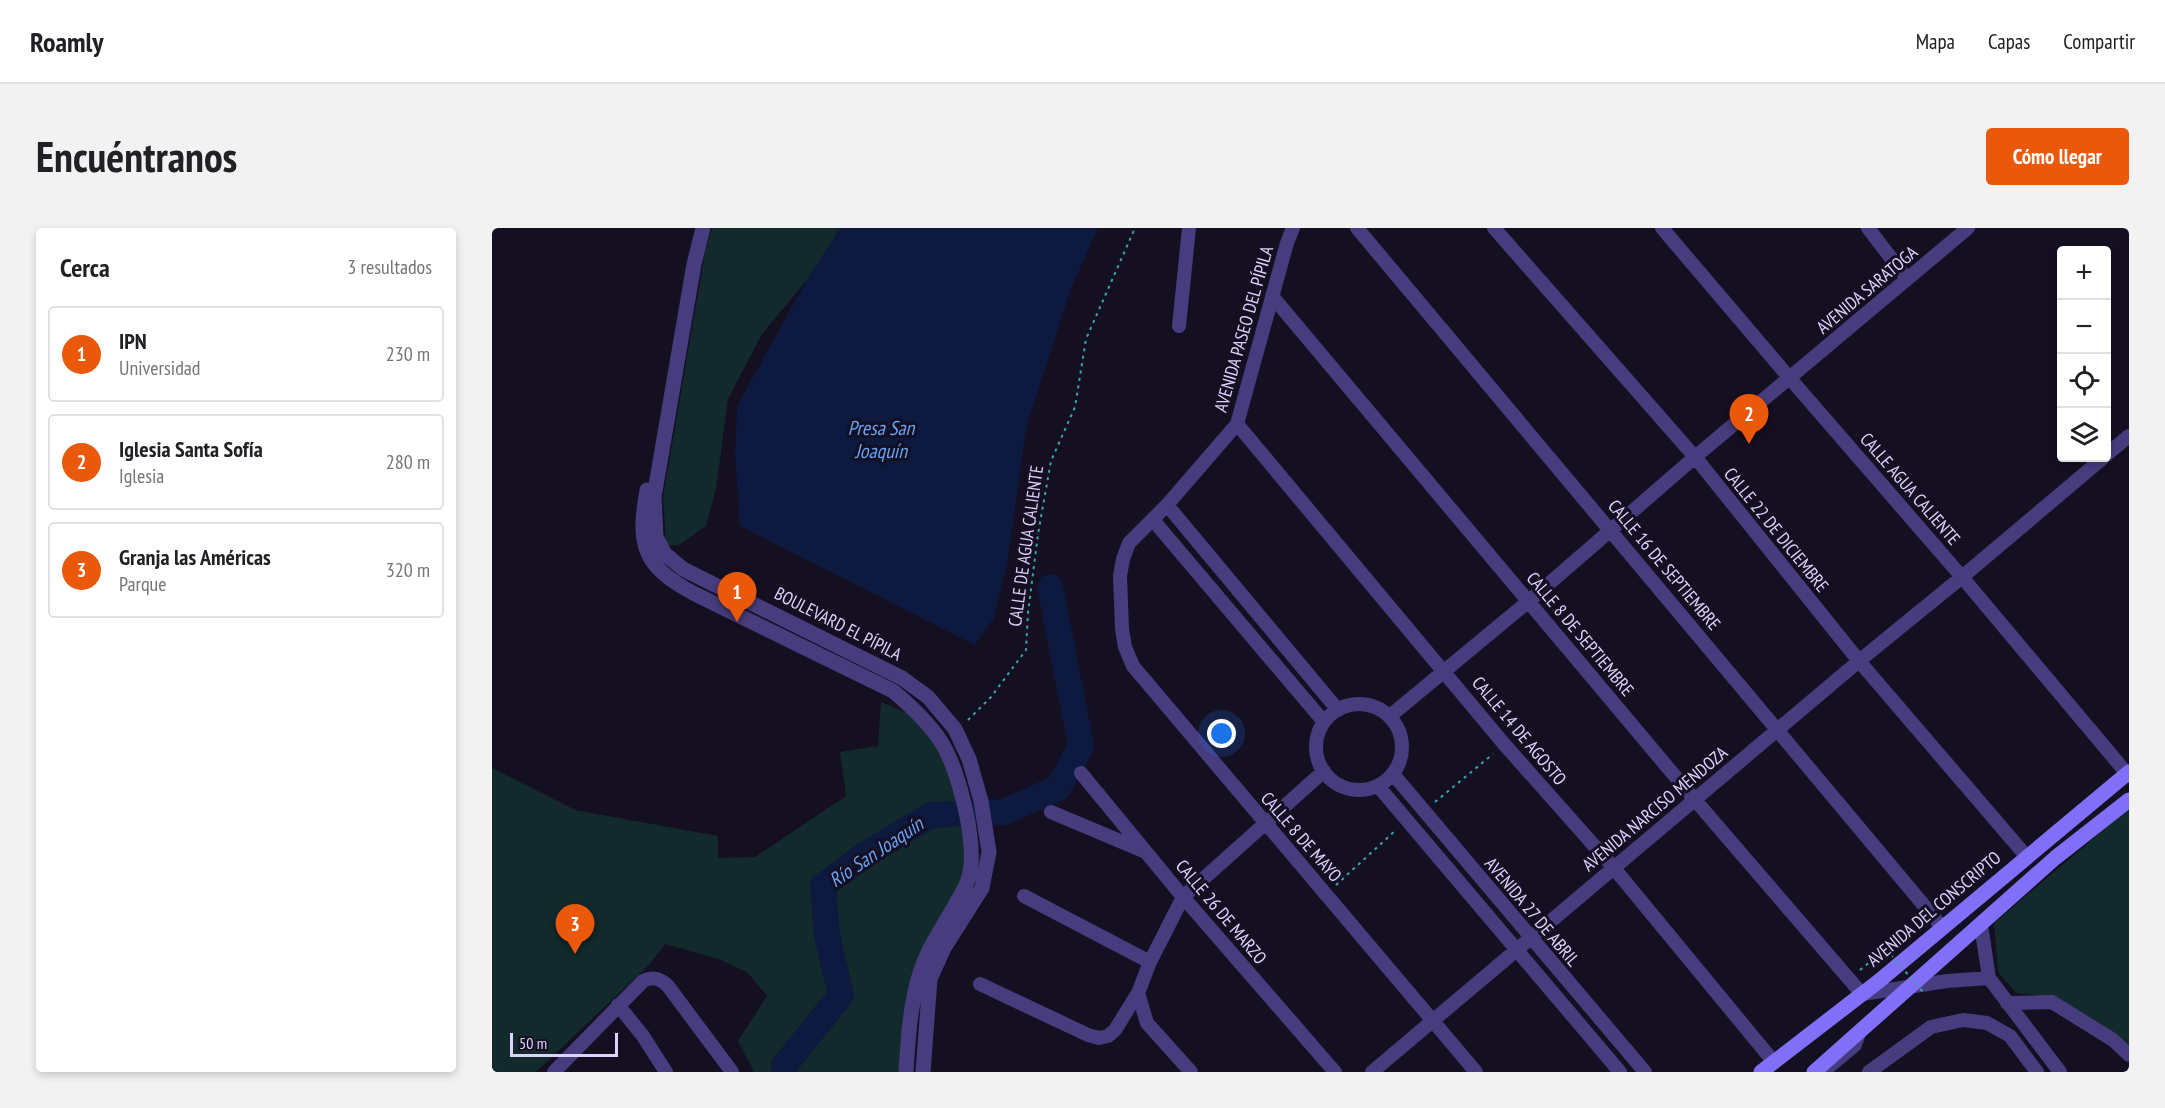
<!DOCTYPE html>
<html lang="es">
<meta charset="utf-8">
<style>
:root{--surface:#fff;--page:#f2f2f2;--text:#202124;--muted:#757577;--line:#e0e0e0;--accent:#ea580c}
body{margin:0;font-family:"PT Sans Narrow",sans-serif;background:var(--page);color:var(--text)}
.controls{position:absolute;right:18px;top:18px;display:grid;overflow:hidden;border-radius:6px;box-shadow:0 3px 9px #0003}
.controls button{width:54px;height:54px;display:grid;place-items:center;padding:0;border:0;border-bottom:2px solid var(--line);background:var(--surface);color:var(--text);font:30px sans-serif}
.scale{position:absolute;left:18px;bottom:15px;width:108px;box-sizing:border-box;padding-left:6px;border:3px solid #dcd3fc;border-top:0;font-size:16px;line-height:21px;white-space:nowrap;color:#dcd3fc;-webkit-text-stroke:4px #150f22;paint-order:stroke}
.you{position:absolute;left:730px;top:506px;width:21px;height:21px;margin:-15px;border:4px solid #fff;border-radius:50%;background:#1a73e8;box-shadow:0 0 0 9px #1a73e833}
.badge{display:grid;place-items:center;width:39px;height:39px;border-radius:50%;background:var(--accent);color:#fff;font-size:20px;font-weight:700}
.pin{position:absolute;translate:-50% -50px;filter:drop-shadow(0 2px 3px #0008)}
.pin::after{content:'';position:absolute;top:32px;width:21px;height:18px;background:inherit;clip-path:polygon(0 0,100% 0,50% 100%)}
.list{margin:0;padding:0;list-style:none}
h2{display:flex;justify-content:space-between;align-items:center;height:78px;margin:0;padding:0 24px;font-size:26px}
h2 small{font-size:20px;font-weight:400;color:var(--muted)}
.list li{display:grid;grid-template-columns:39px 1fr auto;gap:18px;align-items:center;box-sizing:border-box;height:96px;margin:0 12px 12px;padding:0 12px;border:2px solid var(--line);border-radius:6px}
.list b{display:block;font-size:22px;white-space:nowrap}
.list p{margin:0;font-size:20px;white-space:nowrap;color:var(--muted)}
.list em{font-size:20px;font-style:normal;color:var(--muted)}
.icon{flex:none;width:33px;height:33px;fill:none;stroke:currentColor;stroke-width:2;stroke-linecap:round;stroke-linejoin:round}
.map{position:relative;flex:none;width:1637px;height:844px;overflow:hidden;border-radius:6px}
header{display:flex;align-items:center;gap:36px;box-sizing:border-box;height:84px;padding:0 30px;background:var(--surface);border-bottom:2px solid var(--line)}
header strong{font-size:28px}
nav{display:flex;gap:33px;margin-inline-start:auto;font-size:21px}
.intro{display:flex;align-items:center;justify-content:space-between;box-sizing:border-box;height:144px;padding:0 36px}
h1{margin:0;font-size:42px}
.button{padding:15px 27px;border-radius:6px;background:var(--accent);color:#fff;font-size:21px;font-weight:700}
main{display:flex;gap:36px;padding:0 36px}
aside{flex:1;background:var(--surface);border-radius:6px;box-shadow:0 3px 9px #0003}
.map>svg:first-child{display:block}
</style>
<header>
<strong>Roamly</strong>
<nav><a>Mapa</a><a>Capas</a><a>Compartir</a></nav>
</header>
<div class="intro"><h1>Encuéntranos</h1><a class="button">Cómo llegar</a></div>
<main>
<aside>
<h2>Cerca<small>3 resultados</small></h2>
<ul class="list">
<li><span class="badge">1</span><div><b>IPN</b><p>Universidad</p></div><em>230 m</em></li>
<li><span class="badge">2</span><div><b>Iglesia Santa Sofía</b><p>Iglesia</p></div><em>280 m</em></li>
<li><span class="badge">3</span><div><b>Granja las Américas</b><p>Parque</p></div><em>320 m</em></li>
</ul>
</aside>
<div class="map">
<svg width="1637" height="844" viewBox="0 0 1637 844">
<rect width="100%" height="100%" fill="#150f22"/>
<path fill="#122a2c" d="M220,0H349L314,53L270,106L236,171L224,261L214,298L187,317H174L171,269L213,24Z
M389,474L423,488L456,536L475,612L469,658L444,702L410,844H262L246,813L275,768L255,744L224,730L173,716L158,736L44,844H0V540L83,582L226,608V630L263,629L354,568L348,524L386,518Z
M1637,580V825L1561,769L1524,765L1506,744L1502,695Z"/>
<path fill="#0d193e" d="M349,0H606L579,61L534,200L516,331L502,390L483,417L248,298L243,227L245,178L314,53Z"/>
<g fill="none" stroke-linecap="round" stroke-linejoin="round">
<path stroke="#0d193e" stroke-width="26" d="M292,838L349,767L335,707L331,658L374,626L439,587L512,584L566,560L589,518L558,359"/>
<path stroke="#36a7ae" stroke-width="2" stroke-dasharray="3 4.5" stroke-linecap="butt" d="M476,492L499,469L534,422L536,385L546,306L559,233L583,179L594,111L643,0
M943,574L1001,526
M844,657L904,602
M1368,742L1394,721"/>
<path stroke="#473d7e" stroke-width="7" d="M1336,844L1366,819L1370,807"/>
<path stroke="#473d7e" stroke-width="14" d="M801,0L795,15L745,196L675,277L637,315L631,331L628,348L630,401L633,419L641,438L984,844
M865,0L1450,699
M1002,0L1203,229L1367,433L1535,629
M1170,0L1295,147L1470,349L1637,548
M1376,0L1415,51
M780,68L1203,572L1370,766L1455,753L1497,750
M687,98L697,0
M745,196L1012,516L1121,639L1281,833
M1614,227L1637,208
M675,277L846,482
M661,292L832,494
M824 519a43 43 0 1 1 86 0a43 43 0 1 1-86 0Z
M898,488L1037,373L1203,229L1476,0
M589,545L691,669L843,844
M901,546L1153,844
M886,558L1128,844
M559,584L654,624
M532,668L658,734
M1489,697L1497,750L1568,844
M488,756L596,807L607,810L616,808L623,802L646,765L658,734L691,669L832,543
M646,765L655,795L699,844
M1515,775L1560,774L1621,812L1637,827
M126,777L151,808L174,844
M62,844L151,753C161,748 168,750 176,758L240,844
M880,844L1367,433L1470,349L1611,230
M1377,844L1439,799L1471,792L1495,795L1518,808L1545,844"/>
<path stroke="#473d7e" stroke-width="15" d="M211,0L202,36L162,269L164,309L173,326L191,341L410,450L436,469L463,501L477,531L489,573L497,624L490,660L452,720L438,751L431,844
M155,262C145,317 151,338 201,365L401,463C419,478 435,493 448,512C467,540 487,620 476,652C474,659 469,666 466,672C453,696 436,719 428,745C418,777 416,811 414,844"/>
<path stroke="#826ff7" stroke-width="15" d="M1269,844L1387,753L1637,544
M1322,844L1563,630L1637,572"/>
<path stroke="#36a7ae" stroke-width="2" stroke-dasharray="3 4.5" stroke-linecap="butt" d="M1394,721L1431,764"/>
</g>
<g text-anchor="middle" stroke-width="6" stroke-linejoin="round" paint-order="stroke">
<g font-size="18" fill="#dcd3fc" stroke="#150f22">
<text transform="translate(1375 62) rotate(-40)" y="6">AVENIDA SARATOGA</text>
<text transform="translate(752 101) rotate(-74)" y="6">AVENIDA PASEO DEL PÍPILA</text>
<text transform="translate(1418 261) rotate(49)" y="6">CALLE AGUA CALIENTE</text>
<text transform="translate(1284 302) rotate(51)" y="6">CALLE 22 DE DICIEMBRE</text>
<text transform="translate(534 318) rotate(-82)" y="6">CALLE DE AGUA CALIENTE</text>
<text transform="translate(1172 337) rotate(50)" y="6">CALLE 16 DE SEPTIEMBRE</text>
<text transform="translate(346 396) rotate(27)" y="6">BOULEVARD EL PÍPILA</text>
<text transform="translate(1088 406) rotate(50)" y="6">CALLE 8 DE SEPTIEMBRE</text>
<text transform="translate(1027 503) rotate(50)" y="6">CALLE 14 DE AGOSTO</text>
<text transform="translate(1163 581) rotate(-40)" y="6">AVENIDA NARCISO MENDOZA</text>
<text transform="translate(809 609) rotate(49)" y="6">CALLE 8 DE MAYO</text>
<text transform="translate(1442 681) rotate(-40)" y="6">AVENIDA DEL CONSCRIPTO</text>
<text transform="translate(729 684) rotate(50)" y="6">CALLE 26 DE MARZO</text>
<text transform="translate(1040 684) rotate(50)" y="6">AVENIDA 27 DE ABRIL</text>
</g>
<g font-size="20" font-style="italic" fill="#67a3f6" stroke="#150f22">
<text x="389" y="207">Presa San<tspan x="389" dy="23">Joaquín</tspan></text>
<text transform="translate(384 624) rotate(-34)" y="7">Río San Joaquín</text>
</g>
</g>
</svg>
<div class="controls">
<button>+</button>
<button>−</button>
<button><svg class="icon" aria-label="locate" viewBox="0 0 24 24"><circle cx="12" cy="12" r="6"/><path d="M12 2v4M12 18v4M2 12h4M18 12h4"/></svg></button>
<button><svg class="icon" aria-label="layers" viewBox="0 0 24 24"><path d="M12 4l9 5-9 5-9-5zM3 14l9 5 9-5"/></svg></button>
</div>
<div class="scale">50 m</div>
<div class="you"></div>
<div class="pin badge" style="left:245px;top:394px">1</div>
<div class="pin badge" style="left:1257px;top:216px">2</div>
<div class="pin badge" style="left:83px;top:726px">3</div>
</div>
</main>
